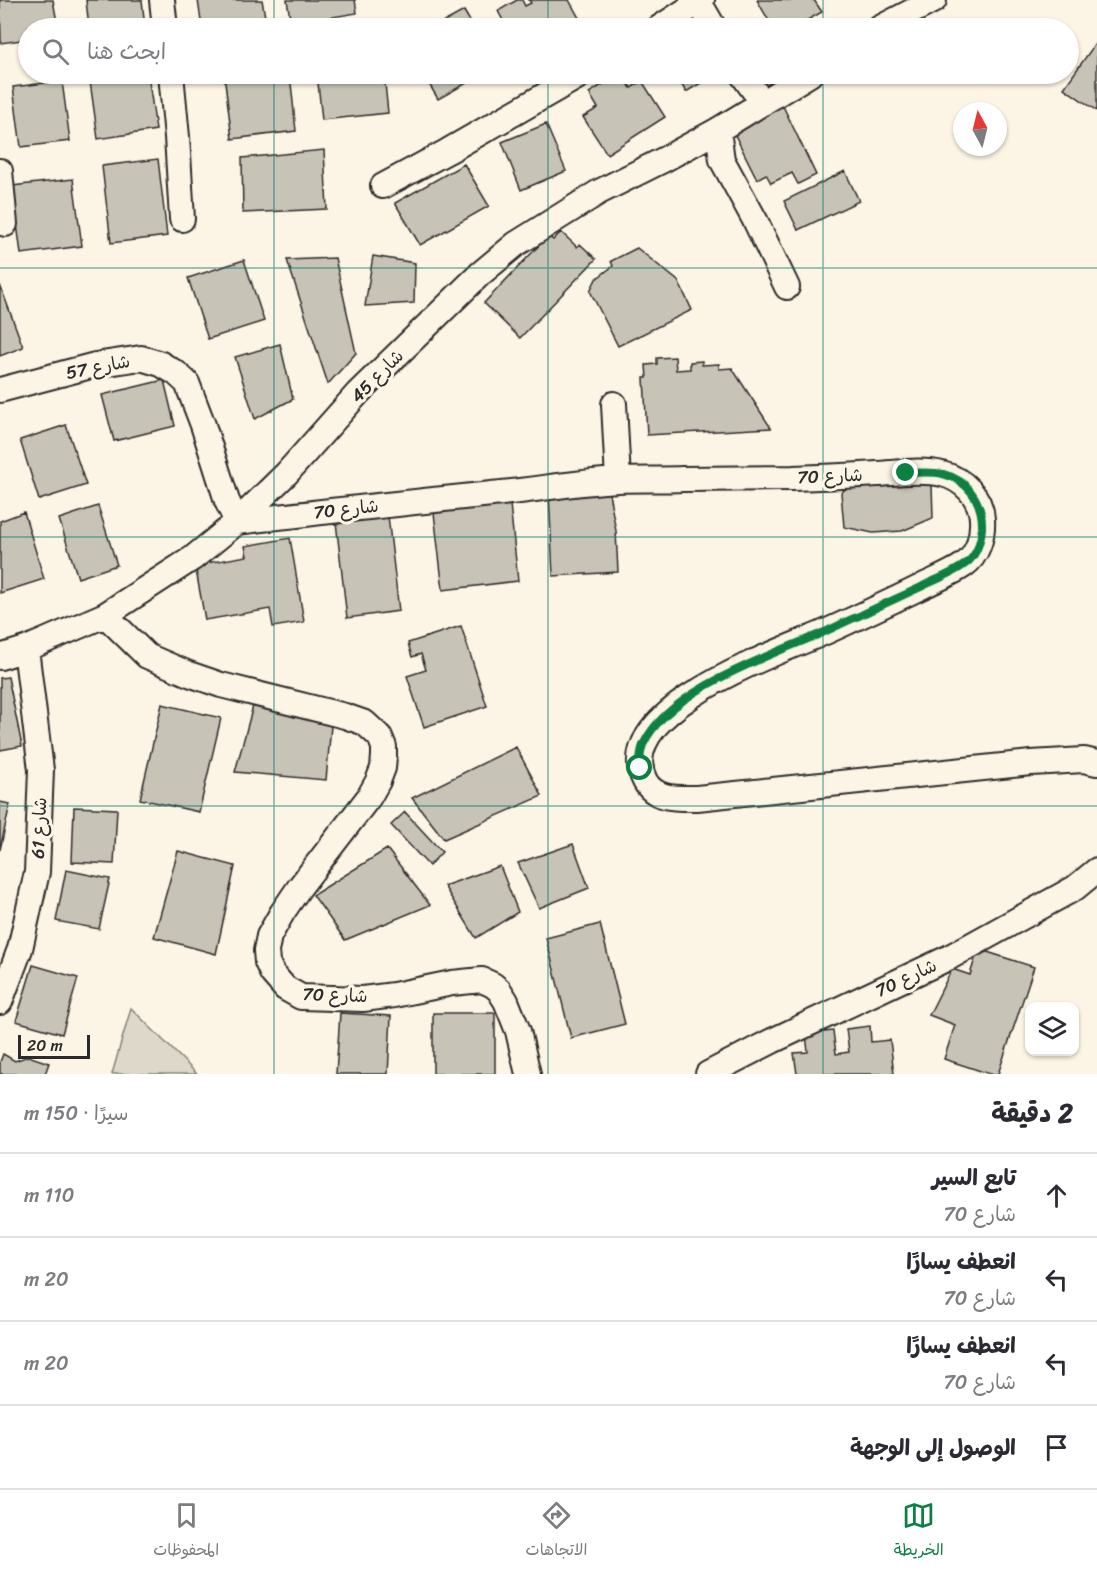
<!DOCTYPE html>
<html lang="ar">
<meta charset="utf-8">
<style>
:root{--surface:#fff;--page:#f2f2f3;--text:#2b2b33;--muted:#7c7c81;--line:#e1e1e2;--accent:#0b8043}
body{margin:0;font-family:Sriracha,"Playpen Sans Arabic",sans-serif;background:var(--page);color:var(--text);direction:rtl}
.controls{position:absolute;right:18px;bottom:18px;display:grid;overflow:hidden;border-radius:12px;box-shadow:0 2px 4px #0004}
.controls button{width:54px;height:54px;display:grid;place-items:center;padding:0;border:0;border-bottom:2px solid var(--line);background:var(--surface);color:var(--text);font:30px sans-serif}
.compass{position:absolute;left:953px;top:102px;width:54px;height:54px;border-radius:50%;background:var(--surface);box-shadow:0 2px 4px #0004;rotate:353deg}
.scale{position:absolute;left:18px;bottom:15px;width:72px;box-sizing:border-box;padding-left:6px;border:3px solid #2b2b2b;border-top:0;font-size:16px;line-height:21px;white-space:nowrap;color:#2b2b2b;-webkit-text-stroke:4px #fcf5e5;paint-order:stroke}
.stop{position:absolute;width:18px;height:18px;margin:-14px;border:4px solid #0b8043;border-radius:50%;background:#fff}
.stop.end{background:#0b8043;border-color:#fff;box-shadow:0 2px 6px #0008}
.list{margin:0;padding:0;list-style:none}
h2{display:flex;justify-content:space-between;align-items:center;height:78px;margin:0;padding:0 24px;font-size:26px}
h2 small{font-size:20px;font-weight:400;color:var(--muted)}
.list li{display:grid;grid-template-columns:39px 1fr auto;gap:18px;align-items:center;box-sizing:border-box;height:84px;padding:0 24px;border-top:2px solid var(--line)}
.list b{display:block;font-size:22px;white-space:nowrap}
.list p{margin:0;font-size:20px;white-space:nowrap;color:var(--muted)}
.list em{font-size:20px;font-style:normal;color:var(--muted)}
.icon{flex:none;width:33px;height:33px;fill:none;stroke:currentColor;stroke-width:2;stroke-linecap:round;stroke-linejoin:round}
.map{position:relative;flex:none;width:1097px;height:1074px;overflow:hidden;direction:ltr}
.search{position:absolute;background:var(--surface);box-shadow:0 2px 4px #0004;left:18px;right:18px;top:18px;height:66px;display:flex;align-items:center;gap:15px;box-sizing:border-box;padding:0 21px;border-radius:33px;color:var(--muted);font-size:22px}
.sheet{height:414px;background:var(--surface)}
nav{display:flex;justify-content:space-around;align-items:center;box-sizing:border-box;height:84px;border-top:2px solid var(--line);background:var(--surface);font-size:16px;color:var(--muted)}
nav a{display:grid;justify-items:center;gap:3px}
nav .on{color:var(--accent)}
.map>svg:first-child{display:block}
</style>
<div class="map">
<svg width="1097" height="1074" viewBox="0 0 1097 1074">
<rect width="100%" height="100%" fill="#fcf5e5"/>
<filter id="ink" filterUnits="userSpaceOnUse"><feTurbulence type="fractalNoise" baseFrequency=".0167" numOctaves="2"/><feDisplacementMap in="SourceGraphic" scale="12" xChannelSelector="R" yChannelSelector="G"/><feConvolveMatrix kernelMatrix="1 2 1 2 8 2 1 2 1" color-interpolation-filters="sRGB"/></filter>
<g filter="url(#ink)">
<path fill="#ded8ca" stroke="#84827a" stroke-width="1.5" d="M131,1008L197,1074H112Z"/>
<path fill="#c8c3b7" stroke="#2b2b2b" stroke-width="1.5" d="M0,0H53L58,28H28V39L1,43Z
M86,0H142L145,28H89Z
M198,0H262L267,28H202Z
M287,0H355L357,13L291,24Z
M517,0H522L525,6L531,3L529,0H569L584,27L582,28H507L498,11Z
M757,0H814L822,12L793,28H773Z
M464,11L474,28H433Z
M694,13L704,28H667Z
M1097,41V111L1064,88Z
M89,74H148L156,130L98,139Z
M224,74H290L296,131L232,139Z
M317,74H384L388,113L322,120Z
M423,74H483L438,99Z
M675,74H716L686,92Z
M616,76L620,82L625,79L631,88L642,81L665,117L607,154L583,117L598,108L589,93Z
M62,81L70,141L21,147L13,87Z
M783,106L816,175L798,184L792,173L771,183L766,174L757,179L733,131Z
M546,124L566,171L521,190L502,142Z
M324,150L327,209L243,213L242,158Z
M158,159L167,236L111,243L102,166Z
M464,164L489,206L420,245L395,203Z
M845,171L859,201L798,230L784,201Z
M73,179L82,246L21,254L12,186Z
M561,232L577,247L580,244L596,259L520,338L484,303L548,236L553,240Z
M637,248L678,281L692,310L618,346L590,291L596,279L613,266L611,261Z
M373,256L415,263L414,303L365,306Z
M335,258L356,353L328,384L287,260Z
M244,260L264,321L208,339L188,278Z
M0,285L23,347L0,356Z
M280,344L293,399L255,419L235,357Z
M675,357L676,370L690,369V362L702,361V365L719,364V369L732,368L771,428L647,435L644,378H647L646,365L657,364V358Z
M164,380L175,426L114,441L102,395Z
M66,425L86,485L39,500L20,440Z
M923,475L932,485L933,518L902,531L873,533L844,527L841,493L856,479Z
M608,488L616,531L618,572L553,576L549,492Z
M510,504L518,581L443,590L434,513Z
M98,506L117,565L78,578L59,519Z
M24,512L44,579L0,593V521Z
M388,516L399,611L347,618L336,522Z
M290,538L304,622L273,627L270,609L205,620L195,565L247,556L245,546Z
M461,626L487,706L424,727L407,676L426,670L421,654L412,657L408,643Z
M8,677L22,746L0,750V678Z
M162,704L221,718L199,812L140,799Z
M253,706L331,726L326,780L235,772Z
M516,747L542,796L444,839L412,798Z
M0,802L10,804L0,850Z
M74,807L117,809L114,864L72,862Z
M405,812L442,852L429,866L391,825Z
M573,844L589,888L539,908L518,863Z
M387,849L430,905L345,940L313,895Z
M178,851L235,866L216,954L154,937Z
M500,866L518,912L476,938L444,886Z
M66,870L110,879L99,929L56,921Z
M600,924L625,1024L571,1038L546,938Z
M978,949L1034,967L998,1074H990L944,1059L955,1025L929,1015L952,969L970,975Z
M33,965L78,978L62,1034L16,1021Z
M340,1013L391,1016L388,1074H336Z
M433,1013H495V1074H433Z
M870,1026L871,1042L890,1040L894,1074H797L794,1053L808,1052L806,1034L833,1031L836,1054L849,1052L846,1029Z
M3,1054L15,1061L28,1056L49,1063L45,1074H0V1062Z"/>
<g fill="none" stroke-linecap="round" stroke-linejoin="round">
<g stroke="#2b2b2b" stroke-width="28">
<path id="street" d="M162,0L165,28
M699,2L714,28
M659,28L702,0
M880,28L934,0
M171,74L177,137L182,219
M742,74L763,103
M718,130L722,160L756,222L787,287
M0,171L5,224
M383,186L448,151L582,74
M0,390L95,365L141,358L161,364L176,373L187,383L203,425L227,501L237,522C325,511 414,502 502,493C540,489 579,482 618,480C639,479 661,480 683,479C720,479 756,478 793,478C821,477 849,476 877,474C897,473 923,469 942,474C963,479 981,497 982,519C983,536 978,555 964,565C951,574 937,579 923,586C890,602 857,618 823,633C779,652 609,711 645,781C655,800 678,798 697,798L1031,763L1084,760L1097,763
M614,404L618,480
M105,615L147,656L189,674L221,685L345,716L365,723L380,737L384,747V756L383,768L378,781L369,797L299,888L282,913L269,936L266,951L267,962L272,973L285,988L301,997L363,999L394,995L452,983L482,980L493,985L499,990L506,1001L518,1031L528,1074
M0,657L26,649L105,615L193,558L237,522L287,473L358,393L480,274L516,244L599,192L665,159L718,130L810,74
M0,1002L20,949L37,872L41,770L26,649
M708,1074L772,1041L948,958L1075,888L1097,870"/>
</g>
<use href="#street" stroke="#fcf5e5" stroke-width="24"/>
</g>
</g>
<g fill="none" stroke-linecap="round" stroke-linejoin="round" filter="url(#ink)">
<path stroke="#0b8043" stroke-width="8" d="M640,768C640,760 640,752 643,745C668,690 769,656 822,633C834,628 846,621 859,616C879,606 900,597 921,587C936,579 956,573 969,561C978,552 981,540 982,528C983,502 968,480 943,474C931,471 918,473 906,473"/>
</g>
<path fill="none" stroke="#0f766e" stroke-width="1.5" stroke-opacity="0.55" d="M274,0V28M548,0V28M823,0V28M274,74V1074M548,74V1074M823,74V1074M0,268H1097M0,537H1097M0,806H1097"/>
<g text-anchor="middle" stroke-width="6" stroke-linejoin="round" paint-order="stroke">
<g font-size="18" fill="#2b2b2b" stroke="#fcf5e5">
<text transform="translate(98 367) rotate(-11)" y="6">شارع 57</text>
<text transform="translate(377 376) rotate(-45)" y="6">شارع 45</text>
<text transform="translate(830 476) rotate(-2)" y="6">شارع 70</text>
<text transform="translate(346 509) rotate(-6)" y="6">شارع 70</text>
<text transform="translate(39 828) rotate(-87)" y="6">شارع 61</text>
<text transform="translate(906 978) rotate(-25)" y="6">شارع 70</text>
<text transform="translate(335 995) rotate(2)" y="6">شارع 70</text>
</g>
</g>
</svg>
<div class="controls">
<button><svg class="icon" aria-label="layers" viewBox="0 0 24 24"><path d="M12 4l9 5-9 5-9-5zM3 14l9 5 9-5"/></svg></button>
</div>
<svg class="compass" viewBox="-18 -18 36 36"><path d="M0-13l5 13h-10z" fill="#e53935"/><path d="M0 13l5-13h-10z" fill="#7c7c81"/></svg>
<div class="scale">20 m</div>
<div class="stop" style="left:640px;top:768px"></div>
<div class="stop end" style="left:906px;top:473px"></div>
<div class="search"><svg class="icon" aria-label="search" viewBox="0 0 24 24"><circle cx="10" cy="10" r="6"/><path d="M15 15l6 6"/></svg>ابحث هنا</div>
</div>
<section class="sheet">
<h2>2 دقيقة<small>سيرًا · 150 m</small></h2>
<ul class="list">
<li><svg class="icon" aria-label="ahead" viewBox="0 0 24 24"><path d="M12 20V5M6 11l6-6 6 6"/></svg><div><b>تابع السير</b><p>شارع 70</p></div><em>110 m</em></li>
<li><svg class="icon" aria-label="left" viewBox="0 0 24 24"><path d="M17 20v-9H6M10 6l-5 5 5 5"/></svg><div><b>انعطف يسارًا</b><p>شارع 70</p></div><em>20 m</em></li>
<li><svg class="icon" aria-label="left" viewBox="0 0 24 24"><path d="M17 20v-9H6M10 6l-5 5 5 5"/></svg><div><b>انعطف يسارًا</b><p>شارع 70</p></div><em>20 m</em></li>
<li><svg class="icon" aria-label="arrive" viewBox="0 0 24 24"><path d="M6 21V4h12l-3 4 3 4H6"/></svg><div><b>الوصول إلى الوجهة</b></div></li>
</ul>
</section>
<nav>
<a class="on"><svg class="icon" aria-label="map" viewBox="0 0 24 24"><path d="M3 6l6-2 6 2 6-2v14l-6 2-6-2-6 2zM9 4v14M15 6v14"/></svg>الخريطة</a>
<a><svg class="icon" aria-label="directions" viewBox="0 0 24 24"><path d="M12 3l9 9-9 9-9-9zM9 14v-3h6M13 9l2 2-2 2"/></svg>الاتجاهات</a>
<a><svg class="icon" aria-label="saved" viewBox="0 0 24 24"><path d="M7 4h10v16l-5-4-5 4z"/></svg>المحفوظات</a>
</nav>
